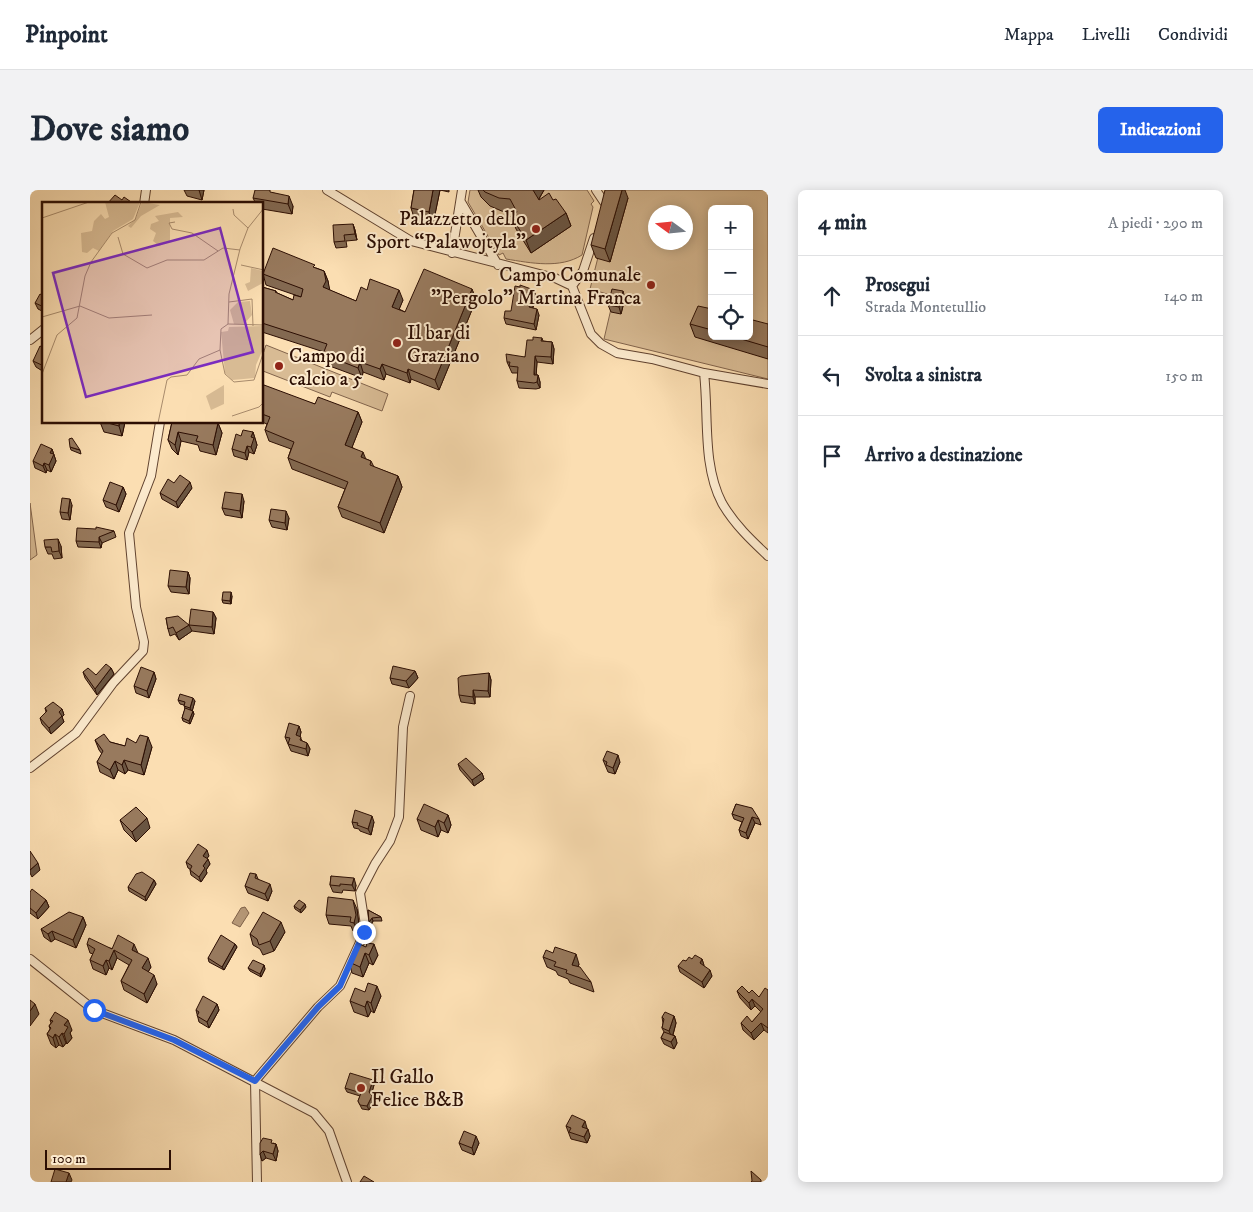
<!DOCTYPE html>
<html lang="it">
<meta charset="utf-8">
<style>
:root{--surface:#fff;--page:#f2f2f3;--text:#1f2937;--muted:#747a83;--line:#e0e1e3;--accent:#2563eb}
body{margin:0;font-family:"IM FELL DW Pica",serif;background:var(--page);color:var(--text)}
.controls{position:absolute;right:15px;top:15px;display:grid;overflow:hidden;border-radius:8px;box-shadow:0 2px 12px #0003}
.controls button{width:45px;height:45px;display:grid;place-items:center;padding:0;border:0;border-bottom:1px solid var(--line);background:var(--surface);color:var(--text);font:25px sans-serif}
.compass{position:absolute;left:618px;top:15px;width:45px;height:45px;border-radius:50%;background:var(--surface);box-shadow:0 2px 12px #0003;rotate:285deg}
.scale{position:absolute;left:15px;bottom:12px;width:126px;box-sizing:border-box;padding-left:5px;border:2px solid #2c0e03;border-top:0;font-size:14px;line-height:18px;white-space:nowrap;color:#2c0e03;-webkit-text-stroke:4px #fceacd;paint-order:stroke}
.stop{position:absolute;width:15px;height:15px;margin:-11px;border:4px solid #2563eb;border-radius:50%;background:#fff}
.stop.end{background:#2563eb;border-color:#fff;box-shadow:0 1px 5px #0008}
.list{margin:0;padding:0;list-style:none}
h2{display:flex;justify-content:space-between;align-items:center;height:65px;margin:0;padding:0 20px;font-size:21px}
h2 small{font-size:16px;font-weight:400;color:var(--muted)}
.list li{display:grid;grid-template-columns:32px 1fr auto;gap:15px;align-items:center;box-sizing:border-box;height:80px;padding:0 20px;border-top:1px solid var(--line)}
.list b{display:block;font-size:19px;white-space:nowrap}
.list p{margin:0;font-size:16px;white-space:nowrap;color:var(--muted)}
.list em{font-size:16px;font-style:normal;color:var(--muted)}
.icon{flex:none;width:28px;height:28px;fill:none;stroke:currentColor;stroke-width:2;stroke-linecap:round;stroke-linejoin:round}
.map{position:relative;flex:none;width:738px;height:992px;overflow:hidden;border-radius:8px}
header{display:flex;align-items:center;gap:30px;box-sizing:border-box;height:70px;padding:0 25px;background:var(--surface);border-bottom:1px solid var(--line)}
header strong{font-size:24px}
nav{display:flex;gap:28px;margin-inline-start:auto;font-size:18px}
.intro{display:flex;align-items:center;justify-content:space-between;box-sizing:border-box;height:120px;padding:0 30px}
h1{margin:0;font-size:35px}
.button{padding:12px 22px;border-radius:8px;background:var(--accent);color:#fff;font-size:18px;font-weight:700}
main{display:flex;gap:30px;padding:0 30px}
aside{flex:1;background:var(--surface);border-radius:8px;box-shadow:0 2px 12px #0003}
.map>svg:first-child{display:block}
</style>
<header>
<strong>Pinpoint</strong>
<nav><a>Mappa</a><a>Livelli</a><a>Condividi</a></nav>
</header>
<div class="intro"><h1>Dove siamo</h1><a class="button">Indicazioni</a></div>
<main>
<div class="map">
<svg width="738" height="992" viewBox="0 0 738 992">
<rect width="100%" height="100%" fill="#fbdeb2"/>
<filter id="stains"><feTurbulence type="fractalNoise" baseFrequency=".004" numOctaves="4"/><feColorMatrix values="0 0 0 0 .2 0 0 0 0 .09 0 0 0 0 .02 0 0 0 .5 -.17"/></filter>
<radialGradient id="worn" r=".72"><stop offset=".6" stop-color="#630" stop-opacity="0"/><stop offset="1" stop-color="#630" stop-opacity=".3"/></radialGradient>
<path fill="#d8bb94" stroke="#82644c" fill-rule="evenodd" d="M440,0H557L564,11L561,14L563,17L552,65C530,79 501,73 476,69L473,63L469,65L438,12Z
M585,0H738V189L574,149L584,106L560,99ZM682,19H719V146H682ZM626,22H656V52H626Z
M236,155L358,204L352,221L302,202L300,207L233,181V164Z
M0,313L7,365L0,370Z"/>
<path fill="#b59776" stroke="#7e6048" d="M215,717L219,723L210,737L202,733L211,718Z"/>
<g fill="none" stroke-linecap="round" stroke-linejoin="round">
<g stroke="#60422f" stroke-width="10">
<path id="minor" d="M297,0L381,51L525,88L542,96L561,144L571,154L587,163L622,169L674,183L738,194
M566,0L574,12
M431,12L468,75
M114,14L116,0
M422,63L432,0
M542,96L553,81L564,48
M0,150L14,139
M674,183C679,225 672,275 692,313C704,334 721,350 738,366
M0,578L46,543L83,493L113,461L114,452L106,417L99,343L121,286L130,232
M0,769L64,820L144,850L284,923L299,941L317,992
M227,992L225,891L288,817L310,796L332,748L335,735L330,703L345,674L360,651L369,627L373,537L380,506"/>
</g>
<use href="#minor" stroke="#fceacd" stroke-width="8"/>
</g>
<path fill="#836951" stroke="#2c0e03" d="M154,0H174L172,10L157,6Z
M384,0H419V2L410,0L403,34L385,31L381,18Z
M448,0H514L509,9V10H523L536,23L541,36L501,63L486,39L481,26L485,22H474L460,16L451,7Z
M244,3L263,16L262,24L232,19V14H226L223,8Z
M598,8L580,72L566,68L561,55Z
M323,34L325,40L327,50L316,51L317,57L306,58L304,52Z
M286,78L294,81L298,91L299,100L326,111L337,100L373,110L369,119L375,122L442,99L446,110L409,200L381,189L380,193L356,184L354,190L333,182L332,188L297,175L293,164L294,162L232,142V97L246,101L247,103L263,110L271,107L236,95L233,84Z
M14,106V122L8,119L5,113Z
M506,106L503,118L509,125L506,140L476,134L474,128L481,121Z
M595,108L591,124L581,122L578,115Z
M682,119V146H719L738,134V169L665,147L660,134Z
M512,148L513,151L522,152L524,159L523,174L507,172L506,185H508L510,192V198L506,199L489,198L487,191L488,183H482L477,172L495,167L503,150Z
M14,158V182L6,177L3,171Z
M232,199L285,214L328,222L332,232L322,257L336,269L341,271L344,277L368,286L372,297L354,343L312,327L308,317L315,299L262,279L258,268L261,259L239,251L235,240L237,234L232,232Z
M70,232H95L92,246L74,242Z
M142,232L188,233L192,243L186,265L170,261L168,255L151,251L148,265L142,259L138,250Z
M223,242L227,255L224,264L219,262L217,270L204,266L202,259L211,246Z
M40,257L50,260L51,264L41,260Z
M22,259L26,271L21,282L17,280L16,283L5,278L3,271Z
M93,297L96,304L89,322L76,317L73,310Z
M162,298L148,318L132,309L130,303Z
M214,311L212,328L195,325L192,318Z
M42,315L40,330L32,329L30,322Z
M259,328L257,340L242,337L239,330Z
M84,341L86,347L72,353L71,358L48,357L46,351Z
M31,356L32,368L24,369L22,364H18L15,357Z
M158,382L160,388L159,404L141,402L138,396Z
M202,406L201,414L193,413L192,410Z
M183,422L186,428L184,444L162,441L149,450L145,444L140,446L138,439L136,428L159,435Z
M81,478L84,484L67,505L55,488L53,482L66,485Z
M385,481L388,488L379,498L362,494L360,488Z
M124,482L126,489L119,508L106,503L104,496Z
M459,483L461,490L460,507H445V514L431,512L429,505Z
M148,510L165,511L162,521L164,524L160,534L153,531L152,528L155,519L154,515L150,514Z
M15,518L32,519L34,525L32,527L34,532L21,544L12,534L10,528L16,522Z
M269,536L271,542L270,546L272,551L277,553L280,559L278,566L261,561L255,547Z
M65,550L80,552L95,556L106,553L122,557L114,585L98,580L95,584L88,580L84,589L70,582L67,572L72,564L69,560Z
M573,570L590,572L585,584L578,582Z
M428,574L452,583L454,589L444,596L430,580Z
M706,614L729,629L731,635L725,633L718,649L711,646L709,640L712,632L704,629L702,624Z
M418,625L421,635L418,643L411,640L408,647L391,640L387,629Z
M90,630L120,638L106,652L94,640Z
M322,632H344L341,645L330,641L329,639L324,638Z
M179,666L177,668L180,674L176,680L177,683L171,692L161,685L160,680V679L158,678L156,672Z
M226,684L228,689L242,701L238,711L218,703L215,696Z
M301,686L326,695L325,701L313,700L312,703L303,702L300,695Z
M124,690L126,694L116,711L99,701L98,697Z
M0,702L16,710L19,717L8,729L0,723Z
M264,716L276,717L271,723L265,719Z
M327,719L329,735L328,742L323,741L321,736L299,734L296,725Z
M338,720L351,727L352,731H343L341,735Z
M53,727L56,735L46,758L25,749L21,752L14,747L11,739Z
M255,742L244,761L233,765L230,759L223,755L220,744Z
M327,753L348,765L343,775L339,773L333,787L322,783L319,772Z
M57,754L107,763L121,777L118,782L127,794L117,813L94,800L91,791L99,775L87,768L82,780L79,778L76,785L63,779L60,770L63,764L60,763Z
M205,754L207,757L194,780L179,772L178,768Z
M513,767L549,774L548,777L561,792L564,802L540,793L538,789L528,785L526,781L517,777Z
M662,769H672L674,776L682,786L674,798L650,782L648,776L656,771Z
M234,775L235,779L231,787L220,781L218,778Z
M738,800V843L734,840L724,850L713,840L711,833L722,832L731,822L725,816L721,820L710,808L707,801L719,803L729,807Z
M335,802L351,806L344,823L341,821L338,827L324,822L320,811Z
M187,814L189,820L179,838L169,832L166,820Z
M644,826L646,833L643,845L645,846L647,853L644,859L634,854L631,848L634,842L632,838L633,833L632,827Z
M20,830L42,840L40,843L42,848L37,854L36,853L33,857L29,855L26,858L21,854L17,844L20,839L19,836L21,833Z
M343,890L344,895L341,905L344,911L339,920L332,919L328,911L330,906L317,902L315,898Z
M536,936L557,938V939L560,946L557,953L541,949Z
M243,953L246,954L248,961L246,971L236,968L232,971L230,964Z
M429,953H449L444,965L432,960Z"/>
<path fill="#6a5542" stroke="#2c0e03" d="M169,0H174L172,10Z
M403,0H410L403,34L399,22Z
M502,0H514L507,12Z
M592,0H595L598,8L580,72L575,59Z
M259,6L263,16L262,24L258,14Z
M536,23L541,36L501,63L496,50Z
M323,34L325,40L327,50L325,44Z
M294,81L298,91L300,101L293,97Z
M442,99L446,110L409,200L405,190Z
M369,100L373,110L366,127L362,117Z
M504,100L506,106L501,123L499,117Z
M593,101L595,108L591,124L589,117Z
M507,119L509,125L506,140L504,134Z
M522,152L524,159L523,174L521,167Z
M505,166L507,172L506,188L504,182Z
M330,172L333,182L332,188L328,178Z
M352,174L356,184L354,190L350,179Z
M378,179L381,189L380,193L377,183Z
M508,185L510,192V198L507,192Z
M328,222L332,232L319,265L315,255Z
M89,232H95L92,246L89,236Z
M188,233L192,243L186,265L183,255Z
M148,242L151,251L148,265L145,255Z
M223,242L227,255L224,264L221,257V247Z
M217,256L219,262L217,270L215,263Z
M22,259L26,271L21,282L19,275L20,263Z
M333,262L337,272L331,267Z
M14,273L17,280L16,283L13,276Z
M368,286L372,297L354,343L350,333Z
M160,292L162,298L148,318L146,312Z
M93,297L96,304L89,322L86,315Z
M212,304L214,311L212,328L210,321Z
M40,309L42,315L40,330L38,323Z
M256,321L259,328L257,340L255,333Z
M69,347L72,353L71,358L69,352Z
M28,349L31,356L32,368L29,361Z
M158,382L160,388L159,404L156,397Z
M201,402L202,406L201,414L200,411Z
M183,422L186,428L184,444L182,437Z
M159,435L162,441L149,450L146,443Z
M81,478L84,484L67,505L65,499Z
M385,481L388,488L379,498L376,491Z
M124,482L126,489L119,508L117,501Z
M459,483L461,490L460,507L458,501Z
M443,500L445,507V514L443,507Z
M163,508L165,511L162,522L160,518Z
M32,519L34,525L32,527L34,532L21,544L19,538L29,522Z
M163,521L164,524L160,534L159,531Z
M269,536L271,542L269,552L266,545Z
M118,547L122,557L114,585L111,575Z
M277,553L280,559L278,566L276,559Z
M588,565L590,572L585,584L583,578Z
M94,570L98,580L95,584L92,575Z
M85,571L88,580L84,589L80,580Z
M452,583L454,589L444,596L442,590Z
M418,625L421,635L418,643L414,633Z
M342,626L344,632L341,645L338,639Z
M722,627L725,633L718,649L716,643Z
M117,628L120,638L106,652L102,642Z
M408,630L411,640L408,647L405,637Z
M177,660L179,666L175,671L173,666Z
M178,669L180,674L176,680L177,683L171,692L169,687L173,676Z
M8,673L10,680L2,687L0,683V680Z
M324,688L326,695L325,701L322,695Z
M124,690L126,694L116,711L115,707Z
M240,694L242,701L238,711L235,704Z
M16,710L19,717L8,729L6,723Z
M323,710L327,719L329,735L328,742L324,733Z
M275,714L276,717L271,723L270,720Z
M53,727L56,735L46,758L43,750Z
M342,728L343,731L341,735L339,732Z
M251,732L255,742L244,761L240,751Z
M22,741L25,749L21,752L18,744Z
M104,754L108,763L102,760Z
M205,754L207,757L194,780L192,777Z
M344,754L348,765L343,775L339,765Z
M84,760L87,768L82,780L79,771Z
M335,763L339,773L333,787L330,777Z
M546,764L549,774L546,784L542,775Z
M118,768L121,777L115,787L112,778Z
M672,769L674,775L672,779L670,773Z
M76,770L79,778L76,785L73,776Z
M234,775L235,779L231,787L230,784Z
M680,780L682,786L674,798L672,792Z
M124,785L127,794L117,813L114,804Z
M347,796L351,806L344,823L341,813Z
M722,809L725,816L721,820L719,813Z
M337,811L341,821L338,827L335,817Z
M5,814L9,824L0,836V821Z
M187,814L189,820L179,838L177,832Z
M644,826L646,833L642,848L639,841Z
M38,830L42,840L40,843L42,848L37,854L34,844V835Z
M731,833L734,840L724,850L721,843Z
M32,843L36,853L33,857L29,847Z
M25,844L29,855L26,858L23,848Z
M645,846L647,853L644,859L641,852Z
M343,890L344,895L341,906L339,902Z
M342,906L344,911L339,920L337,916Z
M555,931L557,938L555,943L552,937Z
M558,939L560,946L557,953L554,947Z
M446,946L449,953L444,965L442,958Z
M246,954L248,961L246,971L243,964Z
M233,961L236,968L232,971L230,964Z
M39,983L42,990L41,992H36Z"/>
<path fill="#987a5e" stroke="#2c0e03" d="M225,0H240V2L259,6L258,14L223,8Z
M384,0H403L399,22L381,18Z
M453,0H503L509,10L519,3L523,10L526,9L536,23L496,50L481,26L487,22L480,9L469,8L455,2Z
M575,0H592L575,59L561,55Z
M85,5L92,10L94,7L104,14H77Z
M323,34L325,44L314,45L315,51L304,52L303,35Z
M243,58L285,75L283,77L294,81L296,91L293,97L326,111L331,97L337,100L340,89L369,100L362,117L375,122L394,79L442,99L405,190L378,179L377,183L352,174L350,179L330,172L328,178L293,164L297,154L232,133V97L246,101L245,102L263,110L264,105L271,107L273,99L233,84Z
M490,95L504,100L499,117L507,119L504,134L474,128L475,121H481L485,96L490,97Z
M582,99L593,101L589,117L578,115Z
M10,104L14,106V117L5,113Z
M668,116L682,119V140L660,134Z
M719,129L738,134V157L701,146H719Z
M503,147L512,148L511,151L522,152L521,167L505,166L504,182V185H508L507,192L504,193L487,191L488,177L479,176L480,172H477L476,164L495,167L497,150H503Z
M10,156L14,158V176L3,171Z
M234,195L285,214L288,207L328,222L315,255L333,262L331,267L341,271L340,275L368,286L350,333L308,317L318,292L258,268L264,252L235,240L240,227L232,224V199Z
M74,232H89V236Z
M142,232H186L188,233L183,255L166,251L168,246L148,242L145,255L138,250Z
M213,240L223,242L221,247L224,248L221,257L217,256L215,263L202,259L206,244L211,246Z
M42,248L50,260L40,257L39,249Z
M11,254L22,259L20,263L24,264L19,275L14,273L13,276L3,271Z
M150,285L160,292L146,312L130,303L138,289L144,293Z
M80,292L93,297L86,315L73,310Z
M195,302L212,304L210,321L192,318Z
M32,308L40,309L38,323L30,322Z
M241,319L256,321L255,333L239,330Z
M66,337L84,341L69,347V352L46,351L47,338L66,339Z
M28,349L29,361L22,362L21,357H15L14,350Z
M140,380L158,382L156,397L138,396Z
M193,402H201L200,411L192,410Z
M161,419L183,422L182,437L159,435L146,443L143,437L138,439L136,428L148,426L159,435Z
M76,474L81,478L65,499L53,482L58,478L66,485Z
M363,476L385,481L376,491L360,488Z
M111,477L124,482L117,501L104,496Z
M459,483L458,501L443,500V507L429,505L428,488L431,486Z
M150,504L163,508L160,518L154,516L155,512L148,510Z
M23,512L32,519L29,522L32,526L19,538L10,528L17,521L15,518Z
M155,518L163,521L159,531L152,528Z
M259,533L269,536L266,545L271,547L270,550L277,553L276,559L258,554L260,548L255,547Z
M74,544L80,552L95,556L97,548L106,553L110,545L118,547L111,575L94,570L92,575L85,571L80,580L67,572L73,561L65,550Z
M577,561L588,565L583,578L576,575L577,572L573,570Z
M436,568L452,583L442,590L428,574Z
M394,614L418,625L414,633L408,630L405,637L387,629Z
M706,614L722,618L729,629L722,627L716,643L709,640L714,628L702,624Z
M106,617L117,628L102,642L90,630Z
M325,620L342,626L338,639L327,635L328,633L322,632Z
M168,654L177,660L173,666L178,669L173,676L175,678L169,687L160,680L162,676L156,672Z
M0,661L8,673L0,680Z
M112,682L124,690L115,707L98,697L106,684Z
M220,683L226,684L225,688L240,694L235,704L215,696Z
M301,686L324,688L322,695L310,694V696L300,695Z
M2,699L16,710L6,723L0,718V702Z
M298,707L323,710L326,725L324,733L320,732L321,727L296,725Z
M269,710L275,714L270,720L264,716Z
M338,720L351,727L342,728L339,732Z
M39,722L53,727L43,750L22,741L18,744L11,739Z
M233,722L251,732L240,751L229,755L227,749L220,744Z
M88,745L104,754L102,760L118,768L112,778L124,785L114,804L91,791L102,770L84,760L79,771L76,770L73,776L60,770L65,759L57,754L59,748L82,759Z
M191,745L205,754L192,777L178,768Z
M327,753L336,757L337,753L344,754L339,765L335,763L330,777L319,772Z
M525,757L546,764L542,775L550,777L561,792L536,783L537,780L524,776L526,772L513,767L516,760L523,763Z
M665,765L672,769L670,773L680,780L672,792L648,776L653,770L656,771L659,767L662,769Z
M223,770L234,775L230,784L218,778Z
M338,793L347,796L341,813L337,811L335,817L320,811L325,798L335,802Z
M712,796L719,803L722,800L729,807L735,798L738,800V838L731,833L721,843L711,833L717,826L722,832L733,819L722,809L719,813L707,801Z
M173,806L187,814L177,832L167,826L169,822L166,820Z
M0,810L5,814L0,821Z
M25,822L38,830L34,835L38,837L34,844L32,843L29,847L25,844L23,848L17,844L21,838L19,836L23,831L20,830Z
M635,822L644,826L639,841L632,838L634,829L632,827Z
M634,842L645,846L641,852L631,848Z
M320,883L343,890L339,902L342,906L337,916L330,915L328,911L331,903L315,898Z
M542,925L555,931L552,937L558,939L554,947L539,942L541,938L536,936Z
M434,941L446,946L442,958L429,953Z
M233,948L242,950L241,953L246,954L243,964L233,961L230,964V953Z
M25,979L39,983L36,992H21Z
M721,981L731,990V992H721L722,991Z
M334,986L344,992H330Z"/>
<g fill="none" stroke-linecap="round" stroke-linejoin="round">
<path stroke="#2563eb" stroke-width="6" d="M64,820L144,850L225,891L288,817L310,796L334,742"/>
</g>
<g fill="#8f2418" stroke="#fceacd" stroke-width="2">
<circle cx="506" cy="39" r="5"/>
<circle cx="621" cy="95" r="5"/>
<circle cx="367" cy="153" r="5"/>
<circle cx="249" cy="176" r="5"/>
<circle cx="331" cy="898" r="5"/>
</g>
<g text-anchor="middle" stroke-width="4" stroke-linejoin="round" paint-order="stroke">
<g font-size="20" fill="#2c0e03" stroke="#fceacd" text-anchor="start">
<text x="496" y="35" text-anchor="end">Palazzetto dello<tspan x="496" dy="23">Sport “Palawojtyla”</tspan></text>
<text x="611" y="91" text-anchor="end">Campo Comunale<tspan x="611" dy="23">"Pergolo" Martina Franca</tspan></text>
<text x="377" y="149">Il bar di<tspan x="377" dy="23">Graziano</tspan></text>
<text x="259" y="172">Campo di<tspan x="259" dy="23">calcio a 5</tspan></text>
<text x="341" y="893">Il Gallo<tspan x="341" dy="23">Felice B&amp;B</tspan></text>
</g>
</g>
<g transform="translate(12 12)">
<rect width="221" height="221" fill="#fbdeb2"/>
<path d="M63,0H98L91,17L71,29L57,49L51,46L45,51L40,50L39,31L50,29L52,19L59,12L63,17L67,15ZM100,0L118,3L99,14L89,26L86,24L94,16ZM136,10L141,15L128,16V39L117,44L111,39L114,31L108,27L109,22L117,19L113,14ZM209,66L221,69V81L206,89L203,82L208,80ZM208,99L210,113L202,122H192L188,108L196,100ZM221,124V147L214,163L213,176L190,178L183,171L179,130L186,129L187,125ZM182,183V202L169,208L164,194Z" fill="#d8bb94"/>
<path fill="none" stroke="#a88b6c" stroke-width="1" d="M191,7L192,13L206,26M0,16L47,0M133,20L127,21L130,27L150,31L176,49M76,35L81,52L105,66L125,58H162L181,46L198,48M199,63L222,68M187,100L210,97L211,124M0,115L38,104L67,116L110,113M186,122L187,92L198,47L206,26L222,6M222,123L186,122L179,127L178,148L183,172L192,180L212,178L222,149M0,172L15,133L35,116L43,74L49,60L70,31L93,18L99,0M190,214L217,205L222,200M116,221L125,178L129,175L145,173L157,157L178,148"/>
<path fill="#7b2cbf" fill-opacity="0.15" stroke="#7b2cbf" stroke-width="2.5" d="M178,26L211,150L44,195L11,71Z"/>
<rect width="221" height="221" fill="none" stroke="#2c0e03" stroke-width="2.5"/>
</g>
<rect width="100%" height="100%" filter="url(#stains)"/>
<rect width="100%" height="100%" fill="url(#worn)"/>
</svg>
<div class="controls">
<button>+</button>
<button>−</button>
<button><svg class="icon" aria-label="locate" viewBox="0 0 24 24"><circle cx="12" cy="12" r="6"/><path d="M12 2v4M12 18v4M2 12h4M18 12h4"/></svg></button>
</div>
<svg class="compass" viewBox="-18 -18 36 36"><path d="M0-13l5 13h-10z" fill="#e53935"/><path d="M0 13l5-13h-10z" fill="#747a83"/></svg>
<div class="scale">100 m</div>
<div class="stop" style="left:64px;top:820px"></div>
<div class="stop end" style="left:334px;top:742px"></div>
</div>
<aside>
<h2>4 min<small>A piedi · 290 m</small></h2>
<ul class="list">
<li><svg class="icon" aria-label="ahead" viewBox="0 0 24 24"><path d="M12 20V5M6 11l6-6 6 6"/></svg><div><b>Prosegui</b><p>Strada Montetullio</p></div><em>140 m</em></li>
<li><svg class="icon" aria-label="left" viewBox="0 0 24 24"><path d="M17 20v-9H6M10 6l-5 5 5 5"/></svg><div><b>Svolta a sinistra</b></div><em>150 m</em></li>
<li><svg class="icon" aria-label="arrive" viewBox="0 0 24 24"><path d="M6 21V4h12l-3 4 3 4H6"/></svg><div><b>Arrivo a destinazione</b></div></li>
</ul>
</aside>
</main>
